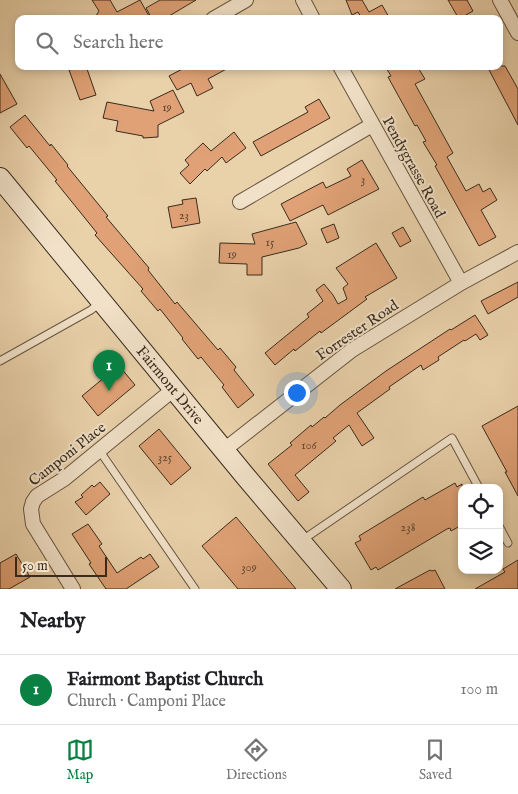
<!DOCTYPE html>
<meta charset="utf-8">
<style>
:root{--surface:#fff;--page:#f6f6f6;--text:#202124;--muted:#757577;--line:#e0e0e0;--accent:#0b8043}
body{margin:0;font-family:"IM FELL English",serif;background:var(--page);color:var(--text)}
.controls{position:absolute;right:15px;bottom:15px;display:grid;overflow:hidden;border-radius:10px;box-shadow:0 2px 8px #0003}
.controls button{width:45px;height:45px;display:grid;place-items:center;padding:0;border:0;border-bottom:1px solid var(--line);background:var(--surface);color:var(--text);font:25px sans-serif}
.scale{position:absolute;left:15px;bottom:12px;width:92px;box-sizing:border-box;padding-left:5px;border:2px solid #392b1e;border-top:0;font-size:14px;line-height:18px;white-space:nowrap;color:#392b1e;-webkit-text-stroke:4px #f1e1c8;paint-order:stroke}
.you{position:absolute;left:296px;top:392px;width:18px;height:18px;margin:-12px;border:4px solid #fff;border-radius:50%;background:#1a73e8;box-shadow:0 0 0 8px #1a73e833}
.badge{display:grid;place-items:center;width:32px;height:32px;border-radius:50%;background:var(--accent);color:#fff;font-size:16px;font-weight:700}
.pin{position:absolute;translate:-50% -41px;filter:drop-shadow(0 1px 2px #0008)}
.pin::after{content:'';position:absolute;top:26px;width:18px;height:15px;background:inherit;clip-path:polygon(0 0,100% 0,50% 100%)}
.list{margin:0;padding:0;list-style:none}
h2{display:flex;justify-content:space-between;align-items:center;height:65px;margin:0;padding:0 20px;font-size:21px}
h2 small{font-size:16px;font-weight:400;color:var(--muted)}
.list li{display:grid;grid-template-columns:32px 1fr auto;gap:15px;align-items:center;box-sizing:border-box;height:70px;padding:0 20px;border-top:1px solid var(--line)}
.list b{display:block;font-size:19px;white-space:nowrap}
.list p{margin:0;font-size:16px;white-space:nowrap;color:var(--muted)}
.list em{font-size:16px;font-style:normal;color:var(--muted)}
.icon{flex:none;width:28px;height:28px;fill:none;stroke:currentColor;stroke-width:2;stroke-linecap:round;stroke-linejoin:round}
.map{position:relative;flex:none;width:518px;height:589px;overflow:hidden}
.search{position:absolute;background:var(--surface);box-shadow:0 2px 8px #0003;left:15px;right:15px;top:15px;height:55px;display:flex;align-items:center;gap:12px;box-sizing:border-box;padding:0 18px;border-radius:10px;color:var(--muted);font-size:19px}
.sheet{height:135px;background:var(--surface)}
nav{display:flex;justify-content:space-around;align-items:center;box-sizing:border-box;height:70px;border-top:1px solid var(--line);background:var(--surface);font-size:14px;color:var(--muted)}
nav a{display:grid;justify-items:center;gap:2px}
nav .on{color:var(--accent)}
.map>svg:first-child{display:block}
</style>
<div class="map">
<svg width="518" height="589" viewBox="0 0 518 589">
<rect width="100%" height="100%" fill="#e9d1aa"/>
<filter id="stains"><feTurbulence type="fractalNoise" baseFrequency=".004" numOctaves="4"/><feColorMatrix values="0 0 0 0 .2 0 0 0 0 .09 0 0 0 0 .02 0 0 0 .5 -.17"/></filter>
<radialGradient id="worn" r=".72"><stop offset=".6" stop-color="#630" stop-opacity="0"/><stop offset="1" stop-color="#630" stop-opacity=".3"/></radialGradient>
<path fill="#dfa175" stroke="#392b1e" d="M92,0H110L117,12L140,0L149,16L144,19H94L99,11Z
M160,0H196L164,19H152L146,8Z
M346,0H362L369,12L382,5L390,19H358L361,17L358,12L352,15Z
M448,0H467L473,11L459,19Z
M80,66H86L96,95L80,100L69,70Z
M188,66H232L208,79L213,88L197,96L191,83L177,90L169,76Z
M385,66H417L425,79L415,84L453,153L447,157L466,191L479,184L483,192L490,188L497,200L481,210L496,237L479,246L435,166L437,165L423,142L426,141L417,125L415,126L388,77L391,76Z
M487,66H505L518,89V125Z
M0,74L17,104L0,113Z
M173,90L184,112L158,125V137L143,138V136L116,131L118,121L103,118L107,102L154,111L150,101Z
M319,99L330,118L261,156L253,142L308,112L305,107Z
M25,115L50,146L51,144L68,165L67,166L108,216L106,217L149,268L148,270L175,304L177,302L218,350L220,348L236,367L234,370L254,395L238,408L222,387L224,385L201,357L198,359L182,339L183,338L160,309L158,311L141,291L143,289L95,235L97,233L55,181L57,180L29,146L27,148L10,127Z
M234,132L246,148L226,163L222,157L207,171L205,169L190,184L180,173L189,165L185,160L203,143L211,151Z
M362,160L379,189L328,215L323,205L290,221L281,204L323,182L326,188L351,176L347,169Z
M196,198L200,223L172,228L168,207L183,204L182,200Z
M296,222L307,244L299,248L262,257V275H247V264L219,263L220,243L255,244L252,234Z
M334,224L339,238L327,243L321,229Z
M403,227L411,241L400,247L392,233Z
M376,243L397,278L365,297L367,299L321,333L320,331L295,351L294,349L275,365L265,353L309,317L307,314L323,301L316,290L324,284L333,295L338,304L347,299L343,288L348,284L336,268Z
M518,282V297L488,314L481,301Z
M475,315L488,335L480,340L476,334L465,341L464,340L438,357L439,360L423,370L421,365L389,387L390,389L357,413L374,438L362,446L349,425L333,438L336,441L295,475L309,492L298,501L268,464L292,445L290,443L311,425L312,427L324,417L325,418L340,405L386,371L450,329L451,330Z
M116,362L135,385L98,416L82,396L111,372L108,368Z
M518,406V496L505,472H507L482,426Z
M159,429L191,468L171,485L139,446Z
M100,482L110,494L86,515L75,502L83,497L81,495L92,485L94,487Z
M455,483L457,487L462,484V525L451,531L450,528L447,529L378,570L376,567L371,570L355,543L361,540L359,536L423,497L425,500Z
M236,517L296,589H238L202,546Z
M88,524L102,544L99,546L117,573L141,557L143,559L150,554L159,567L126,589H106L89,564L91,563L72,534Z
M16,554L30,577L9,589H0V563Z
M518,560V589H475L505,572L503,569Z
M430,570L432,571L435,570L445,589H395Z"/>
<g fill="none" stroke-linecap="round" stroke-linejoin="round">
<g stroke="#655441" stroke-width="9">
<path id="lane" d="M0,361L91,310L101,302
M99,450L195,589
M499,526L508,543
M301,541L452,438L479,488"/>
</g>
<g stroke="#655441" stroke-width="16">
<path id="street" d="M303,0L313,19
M500,0L518,33
M213,19L246,0
M340,66L461,283
M240,202L372,125
M224,450L352,350L461,283L518,252
M73,589L33,524L31,509L33,502L37,496L64,479L174,389"/>
</g>
<g stroke="#392b1e" stroke-width="22">
<g id="secondary">
<path id="s1" d="M0,178L246,477L341,589"/>
</g>
</g>
<use href="#lane" stroke="#f1e1c8" stroke-width="7"/>
<use href="#street" stroke="#f1e1c8" stroke-width="14"/>
<use href="#secondary" stroke="#f1e1c8" stroke-width="20"/>
</g>
<g text-anchor="middle" stroke-width="4" stroke-linejoin="round" paint-order="stroke">
<g font-size="12" fill="#624834">
<text x="167" y="111">19</text>
<text x="363" y="183">3</text>
<text x="184" y="219">23</text>
<text x="270" y="246">15</text>
<text x="232" y="258">19</text>
<text x="309" y="449">106</text>
<text x="165" y="461">325</text>
<text x="408" y="531">238</text>
<text x="249" y="571">309</text>
</g>
<g font-size="15" fill="#392b1e" stroke="#f1e1c8">
<text transform="translate(414 167) rotate(61)" y="5">Pendygrasse Road</text>
<text transform="translate(357 330) rotate(-34)" y="5">Forrester Road</text>
<text dy="5" stroke="none"><textPath href="#s1" startOffset="268">Fairmont Drive</textPath></text>
<text transform="translate(67 454) rotate(-38)" y="5">Camponi Place</text>
</g>
</g>
<rect width="100%" height="100%" filter="url(#stains)"/>
<rect width="100%" height="100%" fill="url(#worn)"/>
</svg>
<div class="controls">
<button><svg class="icon" aria-label="locate" viewBox="0 0 24 24"><circle cx="12" cy="12" r="6"/><path d="M12 2v4M12 18v4M2 12h4M18 12h4"/></svg></button>
<button><svg class="icon" aria-label="layers" viewBox="0 0 24 24"><path d="M12 4l9 5-9 5-9-5zM3 14l9 5 9-5"/></svg></button>
</div>
<div class="scale">50 m</div>
<div class="you"></div>
<div class="pin badge" style="left:109px;top:391px">1</div>
<div class="search"><svg class="icon" aria-label="search" viewBox="0 0 24 24"><circle cx="10" cy="10" r="6"/><path d="M15 15l6 6"/></svg>Search here</div>
</div>
<section class="sheet">
<h2>Nearby<small></small></h2>
<ul class="list">
<li><span class="badge">1</span><div><b>Fairmont Baptist Church</b><p>Church · Camponi Place</p></div><em>100 m</em></li>
</ul>
</section>
<nav>
<a class="on"><svg class="icon" aria-label="map" viewBox="0 0 24 24"><path d="M3 6l6-2 6 2 6-2v14l-6 2-6-2-6 2zM9 4v14M15 6v14"/></svg>Map</a>
<a><svg class="icon" aria-label="directions" viewBox="0 0 24 24"><path d="M12 3l9 9-9 9-9-9zM9 14v-3h6M13 9l2 2-2 2"/></svg>Directions</a>
<a><svg class="icon" aria-label="saved" viewBox="0 0 24 24"><path d="M7 4h10v16l-5-4-5 4z"/></svg>Saved</a>
</nav>
